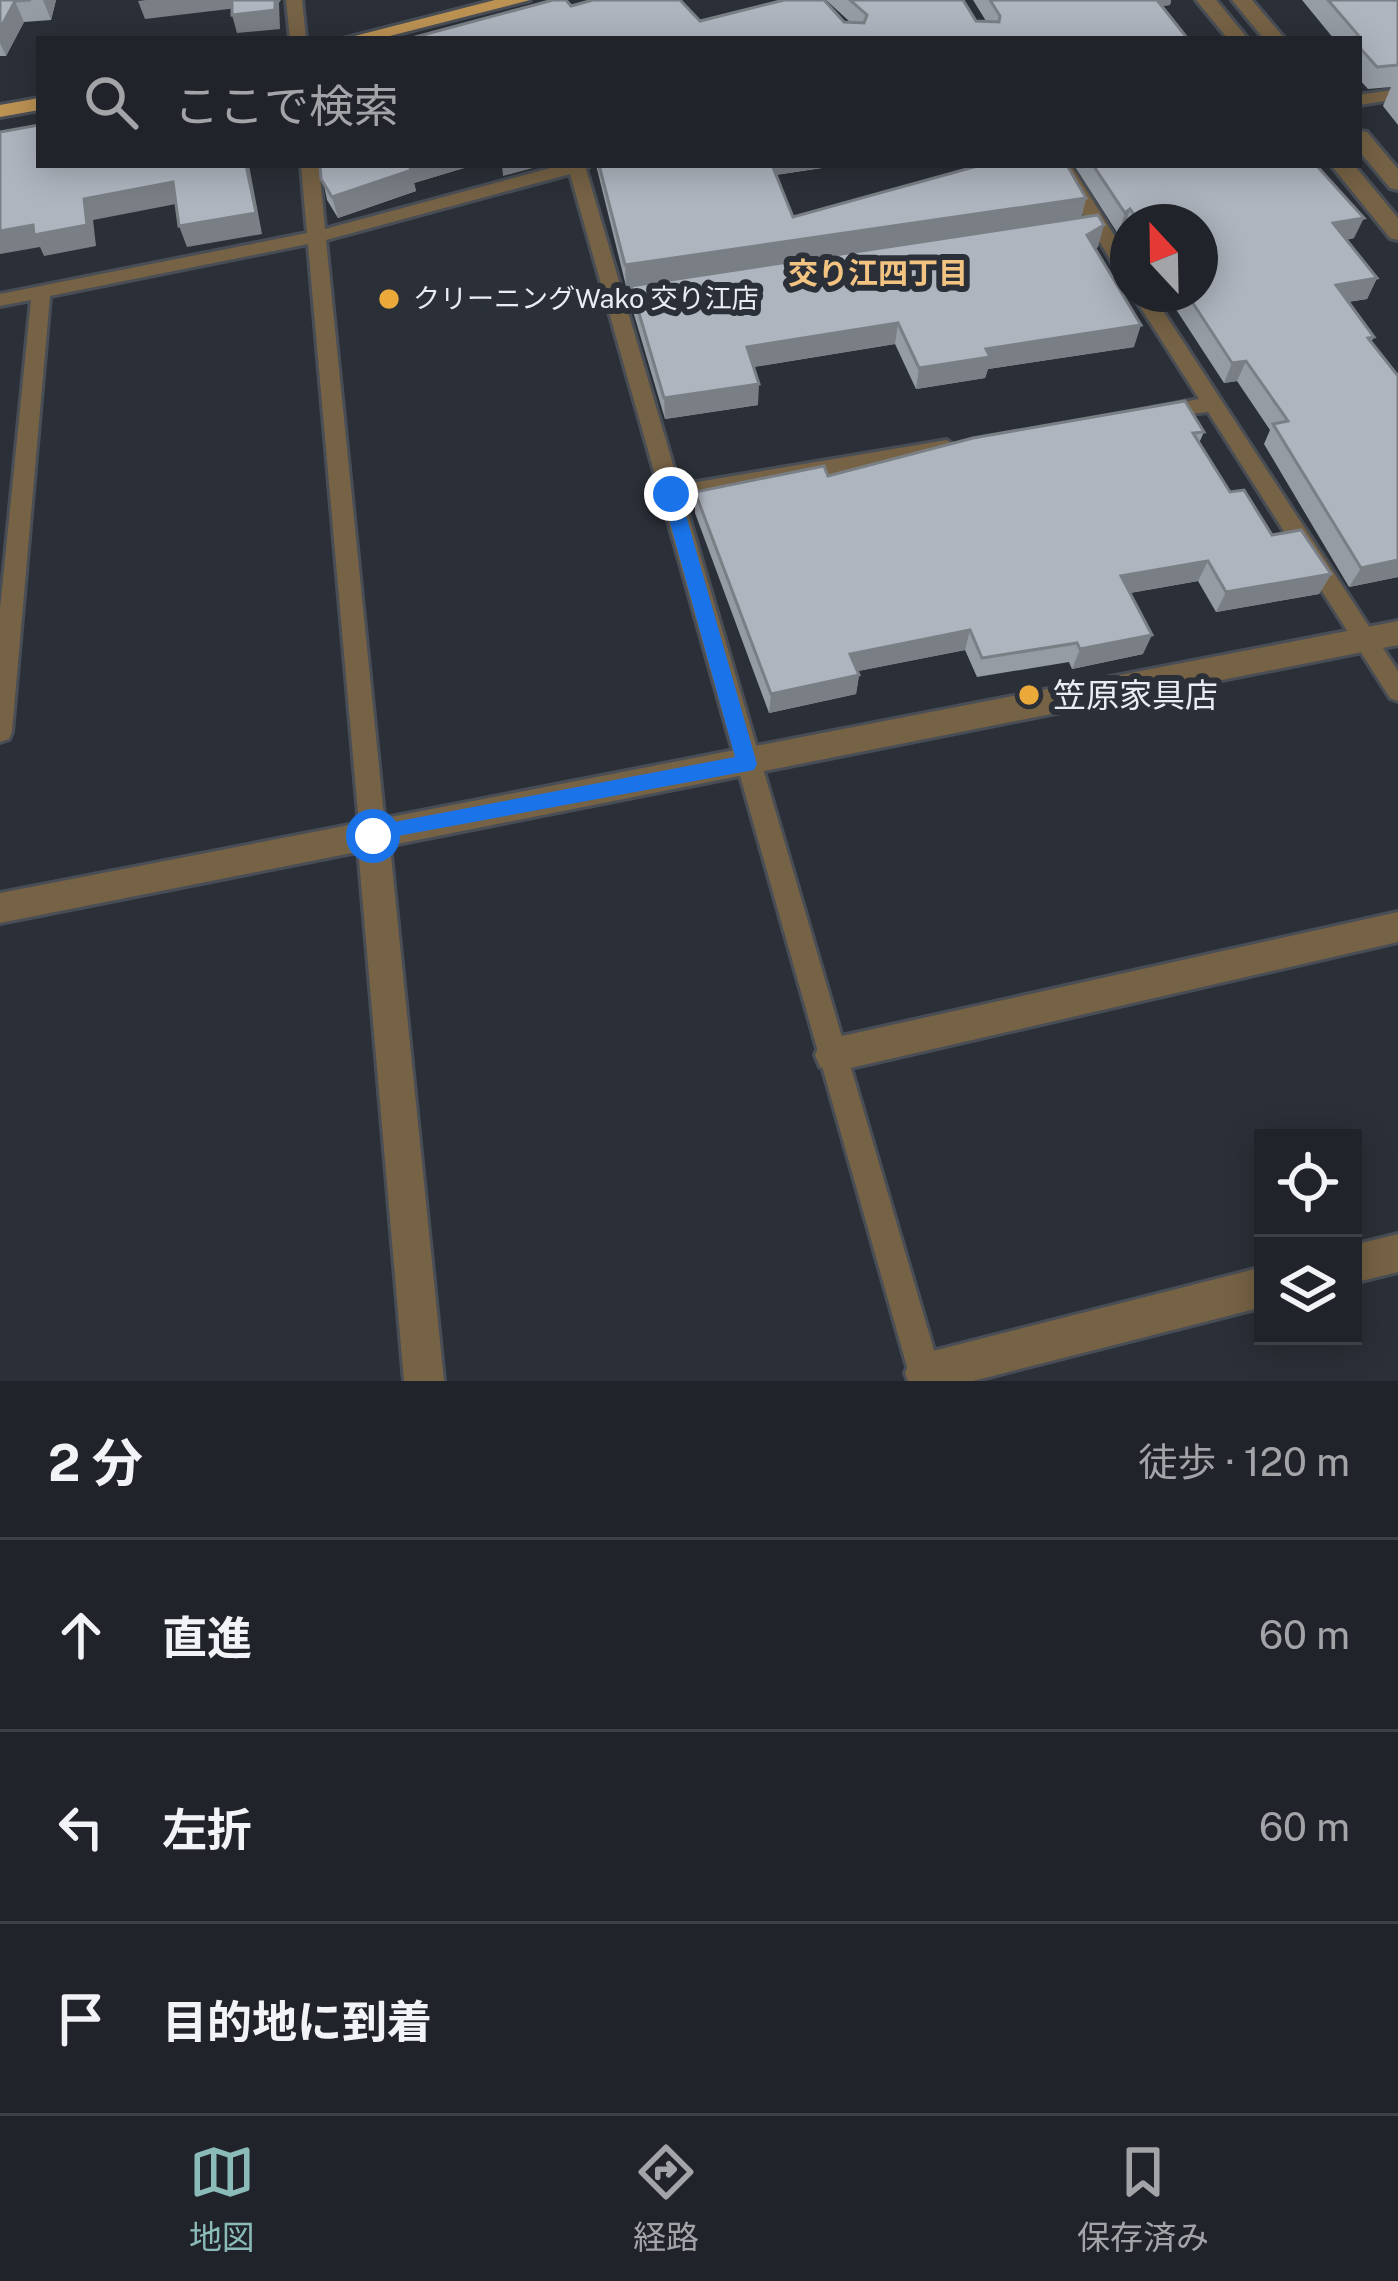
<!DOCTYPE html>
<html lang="ja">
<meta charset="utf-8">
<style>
:root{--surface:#20242a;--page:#2d3036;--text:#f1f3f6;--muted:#a2a4a8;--line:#3d4147;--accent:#8bbbb9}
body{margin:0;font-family:"Public Sans","Noto Sans JP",sans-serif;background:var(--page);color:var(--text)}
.controls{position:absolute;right:36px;bottom:36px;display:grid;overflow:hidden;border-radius:0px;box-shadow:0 6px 30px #0003}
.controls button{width:108px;height:108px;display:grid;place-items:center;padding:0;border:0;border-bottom:3px solid var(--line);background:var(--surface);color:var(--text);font:60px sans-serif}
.compass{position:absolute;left:1110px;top:204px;width:108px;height:108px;border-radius:50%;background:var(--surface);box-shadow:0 6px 30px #0003;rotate:338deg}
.stop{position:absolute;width:36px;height:36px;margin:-27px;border:9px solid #1a73e8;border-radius:50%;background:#fff}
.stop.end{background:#1a73e8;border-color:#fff;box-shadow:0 3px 12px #0008}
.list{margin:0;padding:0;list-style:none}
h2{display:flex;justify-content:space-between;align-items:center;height:156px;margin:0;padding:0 48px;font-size:51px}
h2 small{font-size:39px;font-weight:400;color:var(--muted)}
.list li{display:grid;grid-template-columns:78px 1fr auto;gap:36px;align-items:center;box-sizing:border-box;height:192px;padding:0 48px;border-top:3px solid var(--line)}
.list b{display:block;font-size:45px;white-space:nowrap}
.list em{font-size:39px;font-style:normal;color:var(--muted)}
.icon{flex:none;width:66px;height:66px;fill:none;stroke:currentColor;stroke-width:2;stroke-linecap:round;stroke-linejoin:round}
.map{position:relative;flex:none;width:1398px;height:1381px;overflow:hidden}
.search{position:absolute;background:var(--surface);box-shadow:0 6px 30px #0003;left:36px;right:36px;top:36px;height:132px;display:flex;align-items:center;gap:30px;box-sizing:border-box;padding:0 42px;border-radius:0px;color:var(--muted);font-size:45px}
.sheet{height:732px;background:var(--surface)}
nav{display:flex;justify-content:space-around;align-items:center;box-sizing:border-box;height:168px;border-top:3px solid var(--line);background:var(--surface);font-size:33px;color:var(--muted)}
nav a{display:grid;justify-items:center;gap:6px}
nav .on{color:var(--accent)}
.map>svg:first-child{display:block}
</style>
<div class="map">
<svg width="1398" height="1381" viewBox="0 0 1398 1381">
<rect width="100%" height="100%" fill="#2b3038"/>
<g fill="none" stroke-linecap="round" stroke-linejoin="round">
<g stroke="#494e56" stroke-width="6">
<path id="service" d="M286,0H302L306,39H290Z
M1398,89V99L1359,105V95Z
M301,165H319L325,229L562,165H591L586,169L679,485L947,440L957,448L947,456L684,500L943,1381H911L570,174L326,240L386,836L382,844L373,847L364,844L360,836L308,244L50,296L12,732L9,739L0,742V609L31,300L0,306V294L307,233Z
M1053,165H1071L1128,258V279L1121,277Z
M1132,294H1152L1398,671V701L1390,698L1208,412L1152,418L1149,413L1152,408L1199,399Z"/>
</g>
<g stroke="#494e56" stroke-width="6">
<path id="minor" d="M1398,621V645L0,923V893Z
M1398,912V942L833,1072L820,1067L815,1055L820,1043L833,1038Z
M1398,1234V1272L1353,1283V1245Z
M1263,1267V1307L973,1381H908L905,1373L911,1359L925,1353Z"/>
</g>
<g stroke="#494e56" stroke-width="6">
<path id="tertiary" d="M1196,0H1216L1248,39H1228Z
M1232,0H1252L1285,39H1264Z
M1359,131L1367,132L1398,169V190L1390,188L1359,151Z
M1331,165H1354L1398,218V240L1390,238Z
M373,822L384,826L389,836L444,1381H404L357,836L362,826Z"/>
</g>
<g stroke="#494e56" stroke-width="6">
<path id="primary" d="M495,0H530L378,39H343Z
M39,98V110L0,117V105Z"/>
</g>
<use href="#service" fill="#766245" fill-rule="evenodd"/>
<use href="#minor" fill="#766245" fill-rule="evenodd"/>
<use href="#tertiary" fill="#766245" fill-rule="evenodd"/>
<use href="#primary" fill="#bc9253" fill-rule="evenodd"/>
</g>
<path fill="#969ca4" d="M0,0H56L51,20L24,22L6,56H0Z
M826,0H963L976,21H986L973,0H1171L1170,5L1161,6L1188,39H408L571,6L700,21L850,22Z
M1302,0H1398V125L1383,106L1391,87L1368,89L1359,79V39H1334Z
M320,165H474L414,183L416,191L338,218L327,200Z
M596,165H842L776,175L793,217L1086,198L1081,218L1098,247L1095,248L1134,347L988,369L985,378L916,389L895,344L754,367L758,405L665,419L632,308L631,286L913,243L626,286Z
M1074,165H1316L1354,238L1346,240L1377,278L1367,299L1348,302L1374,337L1371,342L1398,577L1349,587L1264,444L1270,430L1237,381L1224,383L1166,294H1200V222H1128V236L1124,230L1118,234Z
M1204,432L1199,443L1230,492L1272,535L1331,574L1319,594L1216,612L1198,581L1130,593L1143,654L1072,669L1069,662L977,677L965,650L858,671L859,675L856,694L769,713L695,513V492Z"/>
<path fill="#7a7f86" d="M43,0H56L51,20Z
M146,0H235L237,8L145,19L138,1Z
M275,0H281L279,3L280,29L237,33L232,15Z
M1144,0H1171L1170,5L1142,9Z
M15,1L24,22L6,56L0,43V29Z
M246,165H249L262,234L187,247L179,226Z
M407,165H474L414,183L416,191L338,218L332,197Z
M502,165H544L503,176Z
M768,165H842L767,176Z
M173,182L181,203L93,220L96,246L44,256L40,247L0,254V231L84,199Z
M1086,198L1081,219L626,286L625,265Z
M1130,209L1124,230L1118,234L1125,213Z
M1364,218L1354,238L1323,244L1333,223Z
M1104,225L1098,247L1081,257L1087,235Z
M1377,278L1367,299L1326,305L1336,285Z
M898,323L895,344L746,368L747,347Z
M1141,325L1134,347L988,369L985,378L916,389L919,368L986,349Z
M1246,361L1237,381L1224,383L1232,363Z
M759,384L758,405L665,419L664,398Z
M1398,560V577L1349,587L1361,568Z
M1208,561L1198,581L1113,596L1121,576Z
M1331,574L1319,594L1216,612L1226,592Z
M970,630L965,650L848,673L850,654Z
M1152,635L1143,654L1072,669L1080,649Z
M859,675L856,694L769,713L771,694Z"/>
<path fill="#afb5bf" stroke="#7a7f86" stroke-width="3" d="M0,0H31L15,1L0,29Z
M232,0H275V10L232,15Z
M553,0H566L571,6L593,0H680L700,21L784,0H824L844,22L864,23L867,15L850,0H963L976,21L999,22L1000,16L990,0H1157L1188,39H408Z
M1328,0H1398V65L1377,67L1359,47V39L1350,38L1359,36Z
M39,125V165H246L256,213L179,226L173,182L84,199L87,225L34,235L33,225L0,231V132Z
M320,165H408L412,170L332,197L321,179Z
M599,165H772L793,217L981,165H1067L1086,198L625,265Z
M1093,165H1316L1364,218L1333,223L1377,278L1336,285L1374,337L1368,338L1398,376V560L1361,568L1273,424L1288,421L1246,361L1232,363L1187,294H1200V222H1139L1130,209L1125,213Z
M1098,215L1104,225L1087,235L1141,325L986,349L990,357L919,368L898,323L747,347L759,384L664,398L631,286Z
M1185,401L1204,432L1193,433L1230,492L1244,490L1272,535L1301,530L1331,574L1226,592L1208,561L1121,576L1152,635L1080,649L1077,643L982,658L970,630L850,654L859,675L771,694L695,492L824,466L828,476L973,438Z"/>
<path fill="#1a73e8" d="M671,487L680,494L757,764L754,770L365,842V829L373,826L735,757L662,494Z"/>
<g fill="#eba93a" stroke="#2b3038" stroke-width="4.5">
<circle cx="389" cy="299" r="12"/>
<circle cx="1029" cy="695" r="12"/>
</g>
<g text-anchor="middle" stroke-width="12" stroke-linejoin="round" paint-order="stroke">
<g font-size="27" fill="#e9ecf2" stroke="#2b3038" text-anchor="start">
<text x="413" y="308">クリーニングWako 交り江店</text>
</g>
<g font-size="30" font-weight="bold" fill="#f3c481" stroke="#2b3038">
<text x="878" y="284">交り江四丁目</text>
</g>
<g font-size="33" fill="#e9ecf2" stroke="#2b3038" text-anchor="start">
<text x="1053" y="707">笠原家具店</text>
</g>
</g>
</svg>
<div class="controls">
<button><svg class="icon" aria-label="locate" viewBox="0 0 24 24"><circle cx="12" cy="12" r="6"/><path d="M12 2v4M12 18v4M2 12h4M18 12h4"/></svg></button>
<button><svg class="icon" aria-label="layers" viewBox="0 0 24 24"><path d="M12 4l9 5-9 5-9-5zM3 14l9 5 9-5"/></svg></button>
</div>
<svg class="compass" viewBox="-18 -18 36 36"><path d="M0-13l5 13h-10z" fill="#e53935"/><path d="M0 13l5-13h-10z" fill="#a2a4a8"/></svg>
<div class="stop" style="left:373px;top:836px"></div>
<div class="stop end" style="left:671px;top:494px"></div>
<div class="search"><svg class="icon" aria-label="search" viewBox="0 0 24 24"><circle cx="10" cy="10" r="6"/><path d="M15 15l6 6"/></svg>ここで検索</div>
</div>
<section class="sheet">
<h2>2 分<small>徒歩 · 120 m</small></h2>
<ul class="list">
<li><svg class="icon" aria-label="ahead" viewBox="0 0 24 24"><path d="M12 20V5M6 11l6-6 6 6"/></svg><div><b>直進</b></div><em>60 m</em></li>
<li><svg class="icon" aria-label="left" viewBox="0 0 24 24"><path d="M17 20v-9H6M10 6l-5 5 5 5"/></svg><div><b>左折</b></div><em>60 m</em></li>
<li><svg class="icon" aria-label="arrive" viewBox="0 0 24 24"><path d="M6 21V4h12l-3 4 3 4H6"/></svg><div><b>目的地に到着</b></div></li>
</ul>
</section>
<nav>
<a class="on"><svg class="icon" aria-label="map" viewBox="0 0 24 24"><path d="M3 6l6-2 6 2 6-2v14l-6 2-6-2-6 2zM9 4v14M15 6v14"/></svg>地図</a>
<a><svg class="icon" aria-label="directions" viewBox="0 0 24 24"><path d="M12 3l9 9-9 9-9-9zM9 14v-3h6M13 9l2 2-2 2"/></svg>経路</a>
<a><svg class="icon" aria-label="saved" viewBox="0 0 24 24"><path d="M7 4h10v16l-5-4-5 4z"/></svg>保存済み</a>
</nav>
